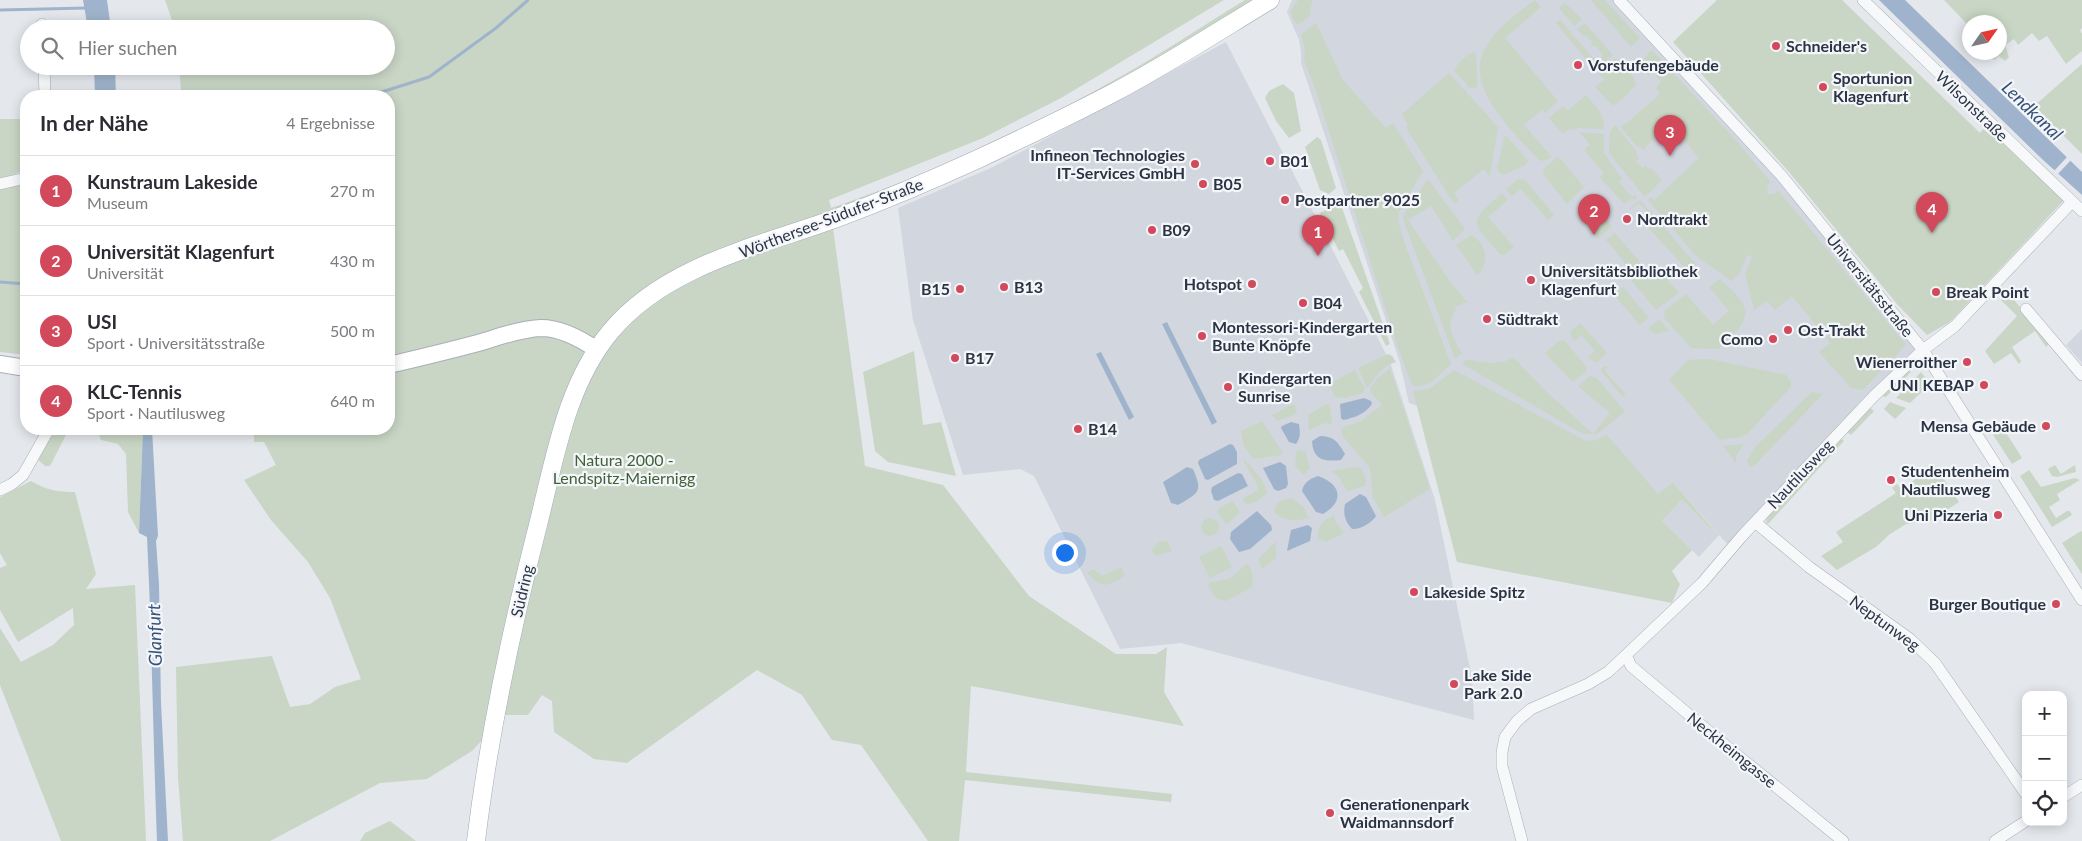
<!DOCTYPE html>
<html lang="de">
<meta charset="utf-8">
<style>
:root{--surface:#fff;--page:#f2f2f3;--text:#2b2b33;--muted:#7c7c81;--line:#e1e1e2;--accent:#d1495b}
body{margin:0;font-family:Lato,sans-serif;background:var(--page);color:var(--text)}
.controls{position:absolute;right:15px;bottom:15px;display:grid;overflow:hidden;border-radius:10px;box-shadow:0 2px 12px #0003}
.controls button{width:45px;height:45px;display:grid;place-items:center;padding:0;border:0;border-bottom:1px solid var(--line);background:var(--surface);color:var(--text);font:25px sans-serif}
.compass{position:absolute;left:1962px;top:15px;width:45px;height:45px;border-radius:50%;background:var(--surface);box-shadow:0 2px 12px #0003;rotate:56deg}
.you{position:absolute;left:1064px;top:552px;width:18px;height:18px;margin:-12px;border:4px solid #fff;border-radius:50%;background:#1a73e8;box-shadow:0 0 0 8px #1a73e833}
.badge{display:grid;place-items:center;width:32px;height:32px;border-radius:50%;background:var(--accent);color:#fff;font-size:16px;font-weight:700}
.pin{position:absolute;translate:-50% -41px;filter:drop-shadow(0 1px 2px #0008)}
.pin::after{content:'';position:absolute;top:26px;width:18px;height:15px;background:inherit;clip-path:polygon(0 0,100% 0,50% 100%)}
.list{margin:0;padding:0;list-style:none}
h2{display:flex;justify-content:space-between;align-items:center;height:65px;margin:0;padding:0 20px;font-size:21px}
h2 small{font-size:16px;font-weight:400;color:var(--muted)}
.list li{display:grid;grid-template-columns:32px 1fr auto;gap:15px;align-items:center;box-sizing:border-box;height:70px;padding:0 20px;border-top:1px solid var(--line)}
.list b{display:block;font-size:19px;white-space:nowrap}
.list p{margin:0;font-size:16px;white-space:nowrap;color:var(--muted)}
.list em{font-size:16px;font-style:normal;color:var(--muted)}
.icon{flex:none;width:28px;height:28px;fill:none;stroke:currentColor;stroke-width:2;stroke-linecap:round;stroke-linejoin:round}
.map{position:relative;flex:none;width:2082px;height:841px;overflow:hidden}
.search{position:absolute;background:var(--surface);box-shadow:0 2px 12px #0003;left:20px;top:20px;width:375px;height:55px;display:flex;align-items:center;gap:12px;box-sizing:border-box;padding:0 18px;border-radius:28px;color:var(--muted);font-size:19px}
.panel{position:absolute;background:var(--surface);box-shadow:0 2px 12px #0003;left:20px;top:90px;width:375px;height:345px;border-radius:20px}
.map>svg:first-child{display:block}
</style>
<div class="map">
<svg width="2082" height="841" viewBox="0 0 2082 841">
<rect width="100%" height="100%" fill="#e4e7ec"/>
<path fill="#d2d6de" d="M1292,0H1619L1749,140L1923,350L1731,548L1719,535L1699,557L1662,521L1682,500L1719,535L1673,482L1659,494L1409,403L1400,363L1301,63V52L1299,40L1287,12Z
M1226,42L1390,362L1435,500L1472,678L1474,720L1181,643L1120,649L1034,476L1020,469L963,475L913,320L898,208L993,167Z
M2082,329V363L2066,345Z"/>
<path fill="#c9d6c5" d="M165,0H1224L1061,98L983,138L829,200L831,208C932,174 1032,127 1125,74C1166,51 1205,24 1245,0H1252L1129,76L984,151L831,213L865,466L943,485L1029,596L1116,654H1156L1167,647L1164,692L1184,726L971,686L966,772L1172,794L1171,802L965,780L959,841H928L861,745L832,740L802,695L757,670L627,763L594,759L554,732L552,701L542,695L528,715H505L472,751L427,779L380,783L270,841H183L178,778L176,667L272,656L290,707L310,704L335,687L361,679L330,598L308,562L271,520L244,480L276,465L264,442H254V429H389V96H179L181,89L179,66H386V29H175Z
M1298,0H1313C1307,16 1316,14 1297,25L1292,17L1291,9Z
M1535,0L1541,7L1505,38L1558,101L1545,113L1542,110L1524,125L1552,157L1543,161L1539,160C1515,133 1460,86 1487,45C1498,27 1518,12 1535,0Z
M1591,0H1605L1640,38L1631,47Z
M1717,0H1842L1980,133L1983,129L2003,143L2065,199L1950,322L1927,335L1897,304L1789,172L1673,42Z
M1944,0H2082V28L2080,30L2082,34V51L2066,64L2047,36L2039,41L2032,33L2018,45L2014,39L2005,45L2009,57L2005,61L1999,56L1994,60L1988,54L2000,52V22H1970L1969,26Z
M1565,3L1582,19L1574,26L1559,8Z
M1560,20L1600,66L1595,70L1556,23Z
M1316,23L1343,80L1386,128L1393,123L1423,171L1399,212L1398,221L1405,244L1451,364C1440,374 1428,390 1412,385L1397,345L1316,91L1304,60L1305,50L1301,34Z
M1585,23L1613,55L1605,62L1601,57L1603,55L1595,45L1592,47L1591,45L1593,43L1586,35L1584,37L1577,29Z
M1652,50L1740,145L1771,182L1768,184L1767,194H1774L1778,190L1906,345L1863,390L1851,388L1819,352L1830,343L1826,337L1832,332L1826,325L1820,330L1792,296L1775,310L1767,301L1754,310L1745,274L1752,257L1747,255L1741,271L1732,281L1697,257L1648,200L1651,197L1654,200L1699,158L1671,125L1645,147L1644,151L1640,146L1638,147L1620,127L1625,123L1626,124L1660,94L1656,88L1661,82L1654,73L1648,75L1638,64Z
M1475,52C1477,57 1477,77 1478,85L1475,88H1470L1454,71C1457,63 1467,54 1475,52Z
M1614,59H1617L1634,78L1636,85L1626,96L1613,106L1595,87L1604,80L1598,73Z
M2082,64V154L2034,106Z
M1449,73L1498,127L1490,176L1484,169L1454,193L1459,200L1456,203L1453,202L1449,196L1406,128L1408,125L1402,114Z
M1283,84L1294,93L1301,131L1289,138L1276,121L1265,98L1269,91Z
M1586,95C1595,106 1605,114 1604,129L1577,128L1574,130L1571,128L1563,134L1549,118L1563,106L1568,110Z
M0,119H26V139L21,141L22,151L26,152V170L0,179Z
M1615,125L1637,152L1636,153L1639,158L1636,161L1643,168L1645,166L1649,169L1651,168L1662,180L1645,197L1609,153L1610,132Z
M1579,132L1604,134V153L1622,179L1619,182L1632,197L1635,195L1637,198L1634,200L1632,198L1624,204L1602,180L1600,177L1604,173L1584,150L1590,144Z
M1506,136L1528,160L1526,165L1503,175L1497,170L1504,137Z
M1317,137L1321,140L1336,188L1329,194L1320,190L1305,147Z
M1558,156L1584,187L1567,204L1543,174L1545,168Z
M1428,179L1465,229L1453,241L1431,206L1408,220L1449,280L1467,302L1455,307L1456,310C1444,324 1454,340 1462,353L1455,359L1403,219L1404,214Z
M1518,179L1525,180L1554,215L1548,220L1521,189L1512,196L1506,189Z
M26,182V355L0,352V187Z
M1502,193L1508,200L1488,217L1514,247L1505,255H1501C1470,221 1467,224 1502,193Z
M1587,195L1612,226L1598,239L1581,220L1593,210L1583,199Z
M1640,200L1696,264L1688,271L1643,222L1650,216L1639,203L1630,210L1629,209Z
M1340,202L1390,344L1386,346L1359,292L1363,288L1343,249L1339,251L1320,213Z
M1615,233L1641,263L1632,271L1606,240Z
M1471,235C1486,242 1491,264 1477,275L1456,245Z
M1652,262L1679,293L1656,310L1631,280Z
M1720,279C1756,310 1752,319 1718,349L1691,348L1664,318L1665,310L1686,294L1713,325L1729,311L1709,287Z
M1623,287L1649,318L1640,325L1614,295Z
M2008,292L2049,344L2046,347L2035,331L2012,347L2021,361L2019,364L2011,353L1994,364L1985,351L2017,316L2001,300Z
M1659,319L1669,331L1656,334L1648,329Z
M1580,323L1607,353L1597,362L1592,361L1588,357L1595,351L1582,335L1574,341L1570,335L1571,331Z
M1560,340L1565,341L1587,368L1585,373L1573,382L1545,353Z
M914,351L923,425L941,422L956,476L888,462L875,451L863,372Z
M1388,354L1392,356L1396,362C1382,366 1375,378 1367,388L1358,368Z
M1513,357L1547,392L1593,434L1610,413L1578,386L1590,376L1597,378L1625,412L1597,434H1583L1462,364L1467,359C1480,363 1503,366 1513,357Z
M1709,359L1786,375L1791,381V387L1748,433L1742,437L1720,440L1669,380L1688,360Z
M1604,366L1608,367L1604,370L1626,395L1623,397L1601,371Z
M1390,368L1430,489L1384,517L1373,498L1370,471L1368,465L1344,438L1341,431L1344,427L1361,421L1382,405L1372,394L1370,389L1377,379Z
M1355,370L1365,389L1363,393L1345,398L1335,397L1329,384Z
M1454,370L1586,441L1597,440L1607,435L1658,494L1673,482L1719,536L1682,500L1662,521L1692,550L1672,571L1680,584L1672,603L1457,562L1413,391L1429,389Z
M1907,370L1911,372L1886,397L1881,396Z
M1921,372L1930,384L1910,403L1896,398Z
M1812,392L1823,394L1754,466L1750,467L1747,461L1754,448Z
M1890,402L1906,408L1895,419L1884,409Z
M1294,404L1297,412L1292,416L1277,421L1272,415Z
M1326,404L1330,405L1332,424L1325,423L1309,430L1308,415Z
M1870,408L1874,411L1851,435L1847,432Z
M1262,421L1283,453L1281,455L1254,459L1244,447L1241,431Z
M2000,423L2022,458L2012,464L1990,430Z
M53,429H69L50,466H45L37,459Z
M97,429H143L139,533L128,512L126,454L118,444L101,440Z
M1840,438L1844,441L1769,523L1766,524L1767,518Z
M1744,444L1736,456V463L1723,446Z
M1297,450L1305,451L1310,468L1304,475L1295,466Z
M1244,459L1262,480L1267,493C1261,499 1252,506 1244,503L1243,499L1257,490L1258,486L1244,462Z
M2055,465L2061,474L2075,465L2076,472L2057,477L2052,476L2048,469Z
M1935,466L1959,502L1930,521L1906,524L1890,534L1876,547L1837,570L1821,556L1843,542L1836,532L1896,493L1892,488L1897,484L1901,489Z
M1357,467L1362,469L1366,480L1365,486L1347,491L1339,477L1331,471Z
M2029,470L2041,487L2075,478L2080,480L2057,494L2060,500L2049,507L2056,518L2067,511H2070L2072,515L2052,527L2020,476Z
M31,481C46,490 58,492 75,492L96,574L86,589L135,585L146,841H61L0,685V628L21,662L53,645L74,625L73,608L18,642L0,610V568L7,565L0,553V497Z
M1293,498L1304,508L1309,518C1295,521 1285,522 1274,512L1277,503L1286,499Z
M1232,501L1239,510V513L1228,524L1225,523L1217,512L1218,509Z
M1334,515L1336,523L1344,533L1326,542L1318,539C1317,525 1323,521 1334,515Z
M1201 527a9 9 0 1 1 18 0a9 9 0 1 1-18 0Z
M2081,531L2082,532V574L2062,543Z
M1167,541L1172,551L1155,556L1152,550L1158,542Z
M1276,541V558L1262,569L1258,560Z
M1221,546L1232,567L1210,578L1199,557Z
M1246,564L1249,565L1253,576L1252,587L1226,601L1216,598L1208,586L1209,583L1231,578Z
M1122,567L1124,576C1107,587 1102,589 1087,573L1093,569L1102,576Z
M390,821L416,841H360L365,833Z"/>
<path fill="#9fb4cc" d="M83,0H107L111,29H88Z
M1879,0H1905L2082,172V195L2042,159Z
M94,66H115L116,96H95Z
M1167,322L1217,422L1212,425L1162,324Z
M1101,352L1134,417L1129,420L1096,354Z
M1364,398L1371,401L1372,404C1365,414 1354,418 1343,420L1341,418L1340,404Z
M1291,422L1299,424C1300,432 1301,437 1296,444L1289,442L1281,428L1282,426Z
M143,429H152L158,536L156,541L159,584L161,703L168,841H157C153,740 152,638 147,537L139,533Z
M1320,436C1334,436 1338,442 1345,454L1341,460C1324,462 1313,460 1312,441Z
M1230,444L1233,445L1237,452V464L1208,480L1205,479L1198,463L1199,460Z
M1280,462L1286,466L1288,484L1286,488L1278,491L1274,489L1263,468Z
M1187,467L1193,469C1203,492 1199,493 1178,505L1171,503L1163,482Z
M1238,473L1242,474L1248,486L1218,501L1214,500L1211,491L1212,487Z
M1318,476C1341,484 1345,501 1323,514L1316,512L1302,491C1303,483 1311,478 1318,476Z
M1360,494L1366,497L1376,516C1372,523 1359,530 1352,529C1345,521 1343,515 1345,504Z
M1257,511L1271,525L1272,530L1250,549L1239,552L1230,539L1231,532Z
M1308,525L1312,528L1310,541L1287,551L1291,530Z"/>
<path fill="#e4e7ec" d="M2068,156L2072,159L2057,175L2053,172Z"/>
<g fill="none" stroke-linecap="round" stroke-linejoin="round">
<path stroke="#9fb4cc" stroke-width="3" d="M0,10L87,8
M369,96L429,77L496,28L528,0
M0,282L26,284"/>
<g stroke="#a9aeb7" stroke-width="12">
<path id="street" d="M1619,0L1781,175L1923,350L2082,600
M1863,0L2082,211
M42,24V29
M44,66L45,96
M0,184L26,178
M2026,309L2082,375
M0,490L12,484L23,475L49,429
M1755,522L1809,567L1910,639L1935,663L2026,794
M1626,655L1631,666L1731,750L1843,841
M2063,797L2082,785
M1522,841L1502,766V752L1505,737L1517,721L1531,709L1588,684L1608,672L1626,655L1702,583L1742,536L1874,396L1923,350L1955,326L2072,202
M1995,841L2026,821"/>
</g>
<g stroke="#a9aeb7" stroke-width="18">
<path id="secondary" d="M0,364L26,368
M389,365C419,358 448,351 478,343C499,337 519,329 541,328C561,328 581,339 597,350"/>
</g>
<g stroke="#a3abb8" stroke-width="19">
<path id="primary" d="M476,841C489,733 512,626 539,521C555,457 567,383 611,331C666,265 760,246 837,218C885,200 932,180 978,159C1023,138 1067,117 1111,94C1165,66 1217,32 1270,0"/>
</g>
<use href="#street" stroke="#f7f8fa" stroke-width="11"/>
<use href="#secondary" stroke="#fff" stroke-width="16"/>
<use href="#primary" stroke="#fff" stroke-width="18"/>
</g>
<g fill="#d1495b" stroke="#f4f6f9" stroke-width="2">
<circle cx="1776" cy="46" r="5"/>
<circle cx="1578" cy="65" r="5"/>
<circle cx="1823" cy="87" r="5"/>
<circle cx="1270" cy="161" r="5"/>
<circle cx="1195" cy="164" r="5"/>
<circle cx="1203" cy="184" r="5"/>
<circle cx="1285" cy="200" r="5"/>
<circle cx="1627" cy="219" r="5"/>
<circle cx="1152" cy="230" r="5"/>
<circle cx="1531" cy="280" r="5"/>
<circle cx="1252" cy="284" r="5"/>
<circle cx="1004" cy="287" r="5"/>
<circle cx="960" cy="289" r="5"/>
<circle cx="1936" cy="292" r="5"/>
<circle cx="1303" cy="303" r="5"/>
<circle cx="1487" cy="319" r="5"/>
<circle cx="1788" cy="330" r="5"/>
<circle cx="1202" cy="336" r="5"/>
<circle cx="1773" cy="339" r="5"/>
<circle cx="955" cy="358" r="5"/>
<circle cx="1967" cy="362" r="5"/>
<circle cx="1984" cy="385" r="5"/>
<circle cx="1228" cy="387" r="5"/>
<circle cx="2046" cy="426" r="5"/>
<circle cx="1078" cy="429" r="5"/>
<circle cx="1891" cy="480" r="5"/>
<circle cx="1998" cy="515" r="5"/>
<circle cx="1414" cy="592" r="5"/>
<circle cx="2056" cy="604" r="5"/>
<circle cx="1454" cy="684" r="5"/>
<circle cx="1330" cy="813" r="5"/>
</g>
<g text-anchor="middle" stroke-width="4.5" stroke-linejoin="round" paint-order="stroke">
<g font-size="16" font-weight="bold" fill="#2b3445" stroke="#f4f6f9" text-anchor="start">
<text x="1786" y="52">Schneider's</text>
<text x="1588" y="71">Vorstufengebäude</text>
<text x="1833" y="84">Sportunion<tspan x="1833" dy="18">Klagenfurt</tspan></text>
<text x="1185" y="161" text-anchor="end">Infineon Technologies<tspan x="1185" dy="18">IT-Services GmbH</tspan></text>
<text x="1280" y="167">B01</text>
<text x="1213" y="190">B05</text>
<text x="1295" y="206">Postpartner 9025</text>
<text x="1637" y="225">Nordtrakt</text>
<text x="1162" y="236">B09</text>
<text x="1541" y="277">Universitätsbibliothek<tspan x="1541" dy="18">Klagenfurt</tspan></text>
<text x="1242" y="290" text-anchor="end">Hotspot</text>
<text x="1014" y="293">B13</text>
<text x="950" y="295" text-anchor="end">B15</text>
<text x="1946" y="298">Break Point</text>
<text x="1313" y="309">B04</text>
<text x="1497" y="325">Südtrakt</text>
<text x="1212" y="333">Montessori-Kindergarten<tspan x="1212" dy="18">Bunte Knöpfe</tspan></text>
<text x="1798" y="336">Ost-Trakt</text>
<text x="1763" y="345" text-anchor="end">Como</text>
<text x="965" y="364">B17</text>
<text x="1957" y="368" text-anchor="end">Wienerroither</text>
<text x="1238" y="384">Kindergarten<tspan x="1238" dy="18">Sunrise</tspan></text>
<text x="1974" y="391" text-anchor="end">UNI KEBAP</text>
<text x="2036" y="432" text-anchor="end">Mensa Gebäude</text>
<text x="1088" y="435">B14</text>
<text x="1901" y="477">Studentenheim<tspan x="1901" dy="18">Nautilusweg</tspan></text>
<text x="1988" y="521" text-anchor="end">Uni Pizzeria</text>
<text x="1424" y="598">Lakeside Spitz</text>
<text x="2046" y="610" text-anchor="end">Burger Boutique</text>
<text x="1464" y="681">Lake Side<tspan x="1464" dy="18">Park 2.0</tspan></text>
<text x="1340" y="810">Generationenpark<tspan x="1340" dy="18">Waidmannsdorf</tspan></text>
</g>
<g font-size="16" fill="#2b3445" stroke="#f4f6f9">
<text transform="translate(1972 106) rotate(44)" y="6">Wilsonstraße</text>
<text transform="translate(831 218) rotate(-21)" y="6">Wörthersee-Südufer-Straße</text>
<text transform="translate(1870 285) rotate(51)" y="6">Universitätsstraße</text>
<text transform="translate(1800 474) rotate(-47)" y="6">Nautilusweg</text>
<text transform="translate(522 591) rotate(-77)" y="6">Südring</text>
<text transform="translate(1885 623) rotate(36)" y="6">Neptunweg</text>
<text transform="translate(1732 750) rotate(39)" y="6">Neckheimgasse</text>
</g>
<g font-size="16" fill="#3f6138" stroke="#f4f6f9">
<text x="624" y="466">Natura 2000 -<tspan x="624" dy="18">Lendspitz-Maiernigg</tspan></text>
</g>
<g font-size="18" font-style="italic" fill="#34527a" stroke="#f4f6f9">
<text transform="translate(2032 111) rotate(44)" y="6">Lendkanal</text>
<text transform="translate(155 635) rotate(-92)" y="6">Glanfurt</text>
</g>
</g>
</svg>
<div class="controls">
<button>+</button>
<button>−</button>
<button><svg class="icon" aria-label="locate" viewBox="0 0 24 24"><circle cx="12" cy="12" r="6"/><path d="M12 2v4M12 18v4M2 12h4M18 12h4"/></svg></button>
</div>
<svg class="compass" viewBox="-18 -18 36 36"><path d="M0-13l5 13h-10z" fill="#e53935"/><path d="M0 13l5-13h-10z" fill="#7c7c81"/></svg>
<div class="you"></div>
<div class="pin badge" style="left:1318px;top:256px">1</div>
<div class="pin badge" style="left:1594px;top:235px">2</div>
<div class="pin badge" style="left:1670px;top:156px">3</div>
<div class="pin badge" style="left:1932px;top:233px">4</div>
<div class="search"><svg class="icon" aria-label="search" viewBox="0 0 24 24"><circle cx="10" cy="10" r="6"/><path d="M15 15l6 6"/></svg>Hier suchen</div>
<section class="panel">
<h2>In der Nähe<small>4 Ergebnisse</small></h2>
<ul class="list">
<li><span class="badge">1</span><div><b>Kunstraum Lakeside</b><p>Museum</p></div><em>270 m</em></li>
<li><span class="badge">2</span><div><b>Universität Klagenfurt</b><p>Universität</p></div><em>430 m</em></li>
<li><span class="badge">3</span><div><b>USI</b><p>Sport · Universitätsstraße</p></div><em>500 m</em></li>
<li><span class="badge">4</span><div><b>KLC-Tennis</b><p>Sport · Nautilusweg</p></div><em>640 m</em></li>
</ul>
</section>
</div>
